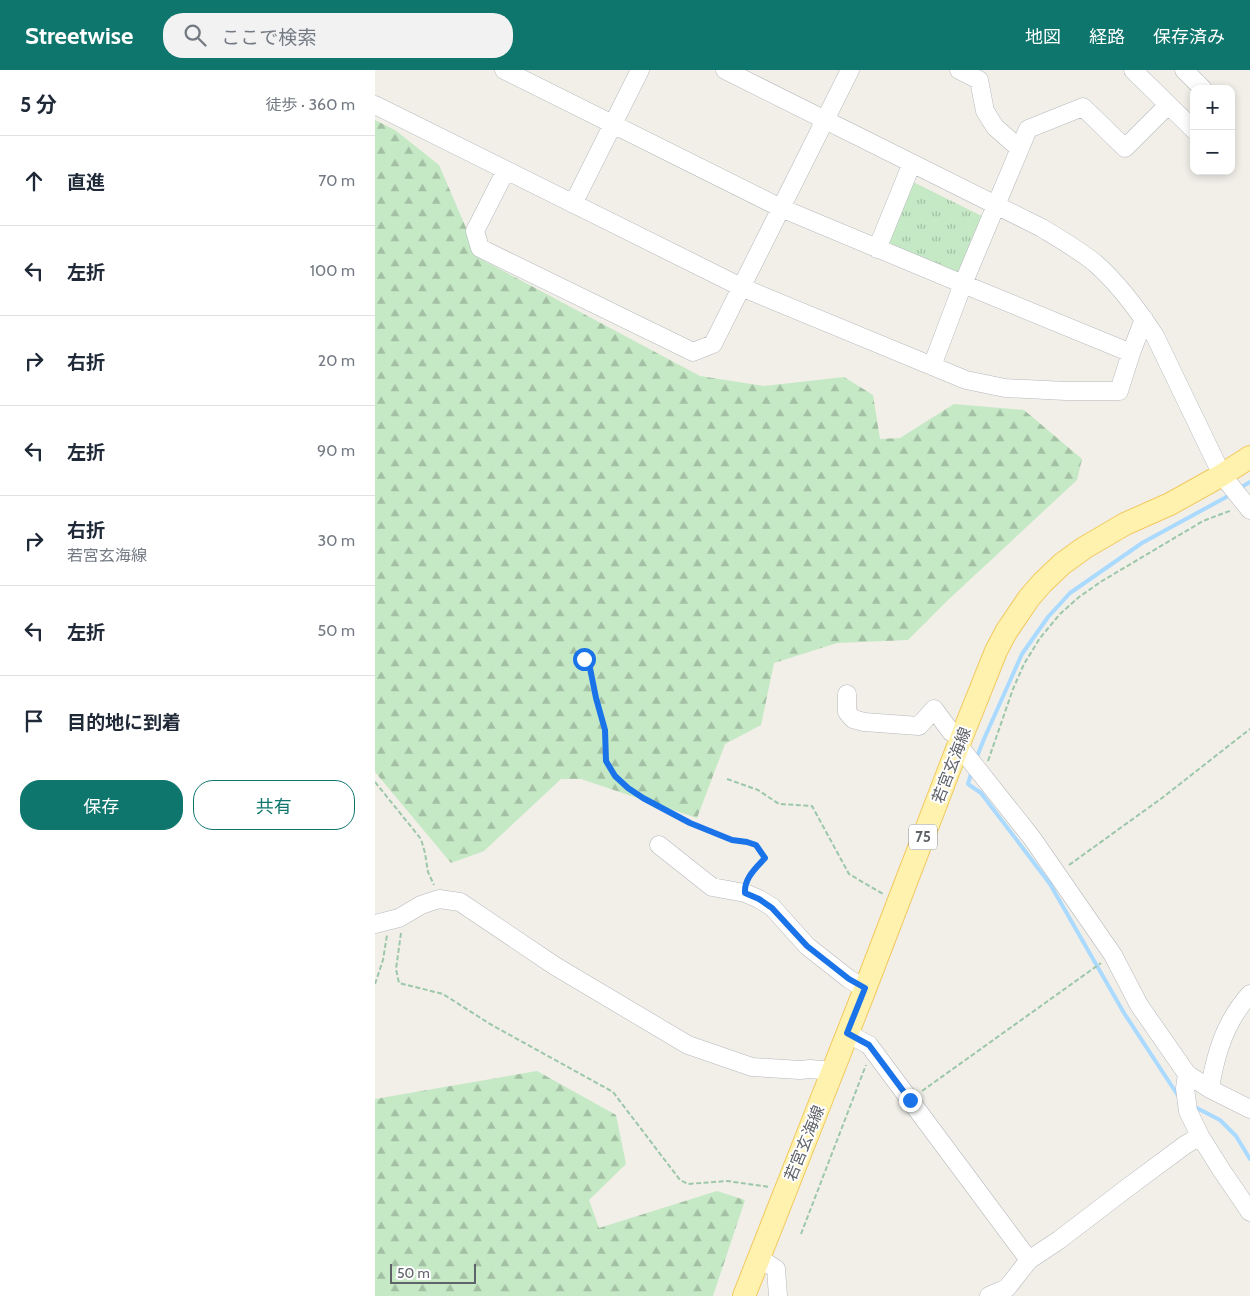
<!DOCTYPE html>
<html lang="ja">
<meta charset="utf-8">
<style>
:root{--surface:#fff;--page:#f2f2f3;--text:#1f2937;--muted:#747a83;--line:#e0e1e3;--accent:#0f766e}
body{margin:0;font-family:Cabin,"Noto Sans JP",sans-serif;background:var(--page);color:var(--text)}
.controls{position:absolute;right:15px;top:15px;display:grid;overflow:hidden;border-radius:10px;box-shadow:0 2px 8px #0003}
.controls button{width:45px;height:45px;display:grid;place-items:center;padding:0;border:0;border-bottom:1px solid var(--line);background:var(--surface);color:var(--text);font:25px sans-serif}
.scale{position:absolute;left:15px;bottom:12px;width:86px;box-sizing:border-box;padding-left:5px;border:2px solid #5f6368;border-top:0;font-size:14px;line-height:18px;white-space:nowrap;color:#5f6368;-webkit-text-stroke:4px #fff;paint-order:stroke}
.stop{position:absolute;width:15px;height:15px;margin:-11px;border:4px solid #1a73e8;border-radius:50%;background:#fff}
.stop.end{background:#1a73e8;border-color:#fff;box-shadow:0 1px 5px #0008}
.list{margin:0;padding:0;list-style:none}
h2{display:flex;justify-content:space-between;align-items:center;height:65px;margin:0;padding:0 20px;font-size:21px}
h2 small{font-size:16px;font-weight:400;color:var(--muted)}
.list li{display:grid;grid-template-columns:32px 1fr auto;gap:15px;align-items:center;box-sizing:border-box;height:90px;padding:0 20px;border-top:1px solid var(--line)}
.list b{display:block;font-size:19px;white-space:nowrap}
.list p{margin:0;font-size:16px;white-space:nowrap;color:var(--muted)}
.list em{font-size:16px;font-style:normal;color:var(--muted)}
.actions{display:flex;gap:10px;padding:15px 20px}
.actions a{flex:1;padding:11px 0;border:1px solid var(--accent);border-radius:20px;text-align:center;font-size:18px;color:var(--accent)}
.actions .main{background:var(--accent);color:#fff}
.icon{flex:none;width:28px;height:28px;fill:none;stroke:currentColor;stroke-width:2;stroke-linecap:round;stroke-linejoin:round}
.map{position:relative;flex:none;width:875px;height:1226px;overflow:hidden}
header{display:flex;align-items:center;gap:30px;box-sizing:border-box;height:70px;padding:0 25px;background:var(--accent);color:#fff}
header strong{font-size:24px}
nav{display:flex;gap:28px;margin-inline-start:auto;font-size:18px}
.search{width:350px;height:45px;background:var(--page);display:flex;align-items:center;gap:12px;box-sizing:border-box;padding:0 18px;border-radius:20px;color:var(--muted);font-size:19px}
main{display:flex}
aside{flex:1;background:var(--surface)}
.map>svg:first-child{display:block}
</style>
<header>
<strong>Streetwise</strong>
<div class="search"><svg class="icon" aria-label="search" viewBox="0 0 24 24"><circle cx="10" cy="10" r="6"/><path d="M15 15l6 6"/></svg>ここで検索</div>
<nav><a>地図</a><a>経路</a><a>保存済み</a></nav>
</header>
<main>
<aside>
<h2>5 分<small>徒歩 · 360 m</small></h2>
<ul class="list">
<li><svg class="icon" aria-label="ahead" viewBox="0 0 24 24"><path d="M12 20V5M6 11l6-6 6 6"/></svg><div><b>直進</b></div><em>70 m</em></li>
<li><svg class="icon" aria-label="left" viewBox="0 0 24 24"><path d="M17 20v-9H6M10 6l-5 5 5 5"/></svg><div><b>左折</b></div><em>100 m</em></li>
<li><svg class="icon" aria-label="right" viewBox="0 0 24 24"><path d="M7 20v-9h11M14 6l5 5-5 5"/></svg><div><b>右折</b></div><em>20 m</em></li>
<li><svg class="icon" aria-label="left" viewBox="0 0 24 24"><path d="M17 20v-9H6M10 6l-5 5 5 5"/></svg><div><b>左折</b></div><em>90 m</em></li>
<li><svg class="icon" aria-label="right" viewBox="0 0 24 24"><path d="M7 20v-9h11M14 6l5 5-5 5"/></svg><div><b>右折</b><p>若宮玄海線</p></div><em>30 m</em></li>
<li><svg class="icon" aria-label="left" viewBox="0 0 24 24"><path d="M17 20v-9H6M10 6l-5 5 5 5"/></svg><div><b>左折</b></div><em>50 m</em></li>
<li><svg class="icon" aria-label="arrive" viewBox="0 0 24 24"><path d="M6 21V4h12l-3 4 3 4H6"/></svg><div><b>目的地に到着</b></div></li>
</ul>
<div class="actions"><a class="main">保存</a><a>共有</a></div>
</aside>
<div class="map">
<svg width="875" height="1226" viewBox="0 0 875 1226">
<defs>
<pattern id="grass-tufts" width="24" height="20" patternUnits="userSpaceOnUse" patternTransform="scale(1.25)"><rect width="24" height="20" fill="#c5e8c5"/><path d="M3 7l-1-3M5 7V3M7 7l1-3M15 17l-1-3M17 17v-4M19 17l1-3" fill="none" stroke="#a3c0a4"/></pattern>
<pattern id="forest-firs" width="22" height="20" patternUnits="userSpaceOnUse" patternTransform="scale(1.25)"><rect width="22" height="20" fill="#c5e8c5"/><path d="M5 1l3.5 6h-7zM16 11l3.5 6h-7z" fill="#a3c0a4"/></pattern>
</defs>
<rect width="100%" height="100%" fill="#f1efe8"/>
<path fill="url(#grass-tufts)" d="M534,110L611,148L587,205L511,176Z"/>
<path fill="url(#forest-firs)" d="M0,50L20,60L64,95L104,188L325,306L389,316L469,307L498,325L505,369L525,368L579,334L649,340L707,389L702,410L573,530L533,570L462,573L399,593L386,655L350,674L322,748L206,709H186L109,781L76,793L0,702Z
M162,1001L241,1045L251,1094L214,1130L224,1158L342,1121L370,1130L338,1226H0V1029Z"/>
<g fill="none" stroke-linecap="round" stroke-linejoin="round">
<path stroke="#aadaff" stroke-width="4" d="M865,418L875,412
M601,689L609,669L647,584L673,547L695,523L767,473L855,425
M597,700L593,714L606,723L675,814L749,943L804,1027
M818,1036L845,1050L861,1066L875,1089"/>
<g stroke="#b5b8bc" stroke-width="19">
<path id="minor" d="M350,0L667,158C685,169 704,180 720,193C744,214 763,240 780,266L847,405L875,440
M584,0L604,10L610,41L620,57L645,79
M758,0L819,60
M809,0L828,19
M0,35L366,217L591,310L630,318L691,321H744L756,283L588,214L406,138L129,0
M131,100L100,161L105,178L318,282L338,274L475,0
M198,134L265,0
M502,179L537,93
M756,283L769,249
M557,296L588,214L653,59L708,37L750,78L793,35
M472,624V642L478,649L489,652L544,656L559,639L576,662L587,666
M584,676L657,768L738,885L764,935L812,1004L835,1019L875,1039
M284,775L337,817L370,823L384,829L397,837L432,876L474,909L490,919
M0,854L24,848L46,835L64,829L85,832L180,896L313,975L377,997L425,1000L435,999L458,1001
M472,963L494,975L654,1190
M812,1004L810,1018L813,1041L825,1066L847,1101L875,1142
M835,1019C840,984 851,950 875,924
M384,1188L401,1199L403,1226
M614,1226L632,1218L654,1190L684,1170L752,1118L810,1075L825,1066"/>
</g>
<g stroke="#f2c960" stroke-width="24">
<path id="major" d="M369,1226L490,919L587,666L621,581L631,562L654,528L667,513L687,494L709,478L750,454L795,434L847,405L875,387"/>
</g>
<path stroke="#9cc7a9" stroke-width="2" stroke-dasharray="5 2.5" stroke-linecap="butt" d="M209,582V589L215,597L221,628L230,660L231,691L240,706L253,718L268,728L315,753L357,770L372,772L381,775L390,788L373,809
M613,691L638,619L649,594L665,568L685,544L704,527L727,511L828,451L857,440
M352,709L383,720L404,734L437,736L474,804L508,824
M0,712L46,769L50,783L53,802L59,815
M694,795L787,728L875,659
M26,863L21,899L24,913L68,924L115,954L238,1022L305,1110L313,1114L352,1111L395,1117
M0,914L8,890L12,865
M547,1021L726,893
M426,1164L491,995"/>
<use href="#minor" stroke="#fff" stroke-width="18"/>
<use href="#major" stroke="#fff2af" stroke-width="22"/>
</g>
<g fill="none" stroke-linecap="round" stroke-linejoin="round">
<path stroke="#1a73e8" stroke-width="6" d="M209,589L215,598L221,628L230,660L231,691L240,706L253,718L268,728L315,753L357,770L372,772L381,775L390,788C381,798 369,808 370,823L384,829L397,838L432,876L474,909L490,918L472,963L494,975L535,1030"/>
</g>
<g text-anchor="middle" stroke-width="4" stroke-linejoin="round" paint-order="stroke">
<rect fill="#fff" stroke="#8f9295" stroke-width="1" x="534" y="754.5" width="28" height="25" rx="4"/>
<g font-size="15" font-weight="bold" fill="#5f6368">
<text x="548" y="772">75</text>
</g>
<g font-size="16" fill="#5f6368" stroke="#fff">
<text transform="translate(576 695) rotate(-69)" y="6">若宮玄海線</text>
<text transform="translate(429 1073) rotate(-68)" y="6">若宮玄海線</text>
</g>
</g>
</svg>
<div class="controls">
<button>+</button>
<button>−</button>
</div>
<div class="scale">50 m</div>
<div class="stop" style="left:209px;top:589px"></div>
<div class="stop end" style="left:535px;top:1030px"></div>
</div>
</main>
